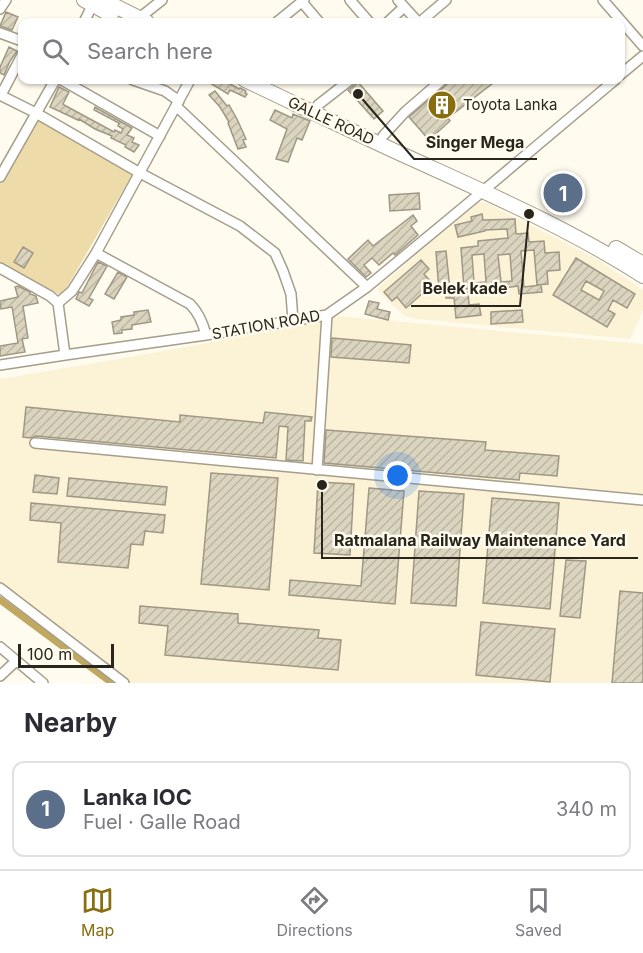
<!DOCTYPE html>
<meta charset="utf-8">
<style>
:root{--surface:#fff;--page:#f7f7f7;--text:#2b2b33;--muted:#7c7c81;--line:#e1e1e2;--accent:#886e0e}
body{margin:0;font-family:Inter,sans-serif;background:var(--page);color:var(--text)}
.scale{position:absolute;left:18px;bottom:15px;width:96px;box-sizing:border-box;padding-left:6px;border:3px solid #28251d;border-top:0;font-size:16px;line-height:21px;white-space:nowrap;color:#28251d;-webkit-text-stroke:4px #fffbee;paint-order:stroke}
.you{position:absolute;left:398px;top:476px;width:21px;height:21px;margin:-15px;border:4px solid #fff;border-radius:50%;background:#1a73e8;box-shadow:0 0 0 9px #1a73e833}
.badge{display:grid;place-items:center;width:39px;height:39px;border-radius:50%;background:var(--accent);color:#fff;font-size:20px;font-weight:700}
.pin{position:absolute;translate:-50% -50%;border:3px solid #fff;box-shadow:0 2px 6px #0006}
.list{margin:0;padding:0;list-style:none}
h2{display:flex;justify-content:space-between;align-items:center;height:78px;margin:0;padding:0 24px;font-size:26px}
h2 small{font-size:20px;font-weight:400;color:var(--muted)}
.list li{display:grid;grid-template-columns:39px 1fr auto;gap:18px;align-items:center;box-sizing:border-box;height:96px;margin:0 12px 12px;padding:0 12px;border:2px solid var(--line);border-radius:12px}
.list b{display:block;font-size:22px;white-space:nowrap}
.list p{margin:0;font-size:20px;white-space:nowrap;color:var(--muted)}
.list em{font-size:20px;font-style:normal;color:var(--muted)}
.icon{flex:none;width:33px;height:33px;fill:none;stroke:currentColor;stroke-width:2;stroke-linecap:round;stroke-linejoin:round}
.map{position:relative;flex:none;width:643px;height:683px;overflow:hidden}
.search{position:absolute;background:var(--surface);box-shadow:0 2px 4px #0004;left:18px;right:18px;top:18px;height:66px;display:flex;align-items:center;gap:15px;box-sizing:border-box;padding:0 21px;border-radius:12px;color:var(--muted);font-size:22px}
.sheet{height:186px;background:var(--surface)}
nav{display:flex;justify-content:space-around;align-items:center;box-sizing:border-box;height:84px;border-top:2px solid var(--line);background:var(--surface);font-size:16px;color:var(--muted)}
nav a{display:grid;justify-items:center;gap:3px}
nav .on{color:var(--accent)}
.map>svg:first-child{display:block}
</style>
<div class="map">
<svg width="643" height="683" viewBox="0 0 643 683">
<defs>
<pattern id="building-hatch" width="6" height="6" patternUnits="userSpaceOnUse" patternTransform="scale(1.5)"><rect width="6" height="6" fill="#dbd4bf"/><path d="M-1 1l2-2M0 6l6-6M5 7l2-2" fill="none" stroke="#bcb6a4"/></pattern>
</defs>
<rect width="100%" height="100%" fill="#fffbee"/>
<path fill="#fcf2d6" d="M481,202L487,203L597,259L643,290V310L630,339L418,319L405,316L391,304L377,289L475,203Z
M338,316L643,344V683H124L0,590V379L130,357L327,321Z"/>
<path fill="#eddba9" d="M37,116L133,173L62,296L0,264V184Z"/>
<g fill="none" stroke-linecap="round" stroke-linejoin="round">
<path stroke="#92814c" stroke-width="2" d="M115,19L123,22"/>
<path stroke="#c0a860" stroke-width="7" d="M0,600L112,683"/>
</g>
<path fill="url(#building-hatch)" stroke="#9f9885" stroke-width="1.5" fill-rule="evenodd" d="M6,12L18,17L12,30L0,26Z
M9,47L17,51L10,61L4,75L0,73V67Z
M205,80H223L239,89L240,88L246,91L245,93L247,94L245,97L230,90L228,94Z
M449,80H497L448,118L450,121L429,140L409,117L446,85Z
M357,81L383,111L374,119L348,90L355,85Z
M59,87L69,92L63,104L66,106L114,132L115,130L121,133L123,129L118,126L119,123L94,110L95,107L132,128L127,135L134,138L132,142L139,145L134,152L125,147L126,145L111,138L112,136L95,129L79,119L78,120L50,107Z
M215,91L227,106L229,105L237,119L246,139L243,140L246,147L238,149L228,123L229,122L220,107L209,95Z
M275,110L292,118L293,114L310,121L302,140L297,138L288,162L276,159L287,129L270,120Z
M562,184L579,192L572,207L555,199Z
M419,193L420,209L390,211L389,195Z
M482,214L483,220L515,219L516,234L528,233L529,242L544,241L545,253L559,252L560,270L547,271L548,284L537,285L534,250L521,251L524,287L541,285L542,292L519,294L518,286L505,288L506,291L482,293L481,288L464,289L461,248L478,246V241L508,238L507,229L485,230V231L458,237L455,225L472,221L471,217ZM484,254L486,282L474,283L472,255ZM510,254L512,281L501,282L498,255Z
M413,215L417,221L411,226L418,235L395,255L393,253L379,265L372,258L364,265L371,273L366,277L348,259L368,240L373,246Z
M23,247L33,253L24,268L14,262Z
M446,251L450,290L439,291L436,252Z
M576,258L635,294L627,308L613,300L608,310L615,314L607,327L553,295ZM586,281L604,291L599,300L581,290Z
M421,260L429,269L424,274L433,284L406,308L397,297L392,301L384,292Z
M98,262L107,266L89,298L93,300L89,306L76,299L79,292L82,293Z
M118,272L127,277L114,299L105,294Z
M18,286L30,292V294L36,296L38,303L23,306L28,338L22,339L25,352L0,356V346L18,343L12,307L1,309L0,303V301L18,297L15,287Z
M468,292L469,305L479,304L481,315L456,318L454,298H446V294Z
M369,301L379,303L377,309L390,312L388,320L365,314Z
M148,310L151,322L132,325V329L122,330V333L114,334L112,322L121,320V317L134,315V312Z
M522,310L523,322L491,324V312Z
M332,338L411,345L409,363L331,357Z
M26,407L180,422V415L263,423L265,412L312,417L311,421H305L303,461L286,460L288,427L279,426L276,458L36,436L31,438L23,437Z
M326,430L486,442L485,450L559,456L557,476L520,473L519,480L324,463Z
M211,473L278,478L269,590L201,584Z
M35,475L59,478L57,494L33,492Z
M69,478L167,487L165,505L67,496Z
M318,482L354,484L350,555L314,553Z
M369,488L404,491L395,604L289,595L290,580L361,586Z
M419,491L464,494L456,606L411,603Z
M492,498L559,503L550,609L483,603Z
M31,503L165,515L163,533L145,531L143,545L131,544L128,568L58,562L61,523L30,520Z
M566,560L586,561L580,618L560,616Z
M620,591L643,593V683H612Z
M140,606L238,614V623L319,630L318,638L341,640L338,670L165,655L168,626L139,623Z
M481,622L555,629L550,682L476,675Z"/>
<g fill="none" stroke-linecap="round" stroke-linejoin="round">
<g stroke="#a59e8b" stroke-width="12">
<path id="minor" d="M350,0L369,22
M398,0L418,22
M603,0L643,46
M302,2L319,22
M0,9L6,0
M138,19L162,0
M84,22L94,2
M277,22L304,0
M388,22L404,7
M420,22L446,0
M0,33L22,41
M620,75L643,56
M62,80L160,136
M133,80L165,91L179,101
M0,95L36,113L140,173L240,226L275,253L283,271L291,294L293,321
M1,95L22,55
M318,105L350,80
M176,106L367,287
M383,136L405,112L442,80
M0,177L55,80
M96,253L190,304C199,313 203,323 206,335
M0,268L50,296L58,303L65,355
M58,303L72,291L96,253L190,80
M0,365L65,355L206,335L327,315L367,287L483,191L615,80
M35,443L643,500
M317,470L327,315
M0,588L124,683
M0,647L43,683
M0,676L16,661"/>
</g>
<g stroke="#a59e8b" stroke-width="16">
<path id="highway" d="M84,0L111,15
M103,0L147,22
M245,80C300,106 355,133 410,158C489,194 570,229 643,276
M616,248L643,264"/>
</g>
<use href="#minor" stroke="#fff" stroke-width="9"/>
<use href="#highway" stroke="#fff" stroke-width="14"/>
</g>
<defs>
<g id="building-disc" transform="scale(1.5)"><circle r="9.5" fill="#886e0e" stroke="#fffbee"/><path d="M-4-6H4V6H1V3H-1V6H-4ZM-2.5-4.3h1.7v1.8h-1.7ZM.8-4.3h1.7v1.8H.8ZM-2.5-1h1.7V.8h-1.7ZM.8-1h1.7V.8H.8Z" fill="#fff"/></g>
</defs>
<g fill-rule="evenodd">
<use href="#building-disc" x="442" y="105"/>
</g>
<g text-anchor="middle" stroke-width="5" stroke-linejoin="round" paint-order="stroke">
<g font-size="15" fill="#28251d" stroke="#fffbee" text-anchor="start">
<text x="463" y="110">Toyota Lanka</text>
</g>
<g font-size="15" fill="#28251d" stroke="#fffbee">
<text transform="translate(331 121) rotate(25)" y="5">GALLE ROAD</text>
<text transform="translate(266 325) rotate(-10)" y="5">STATION ROAD</text>
</g>
</g>
<path fill="none" stroke="#28251d" stroke-width="2" d="M358 94L414 159H537M529 214L520 306H411M322 485L322 558H638"/>
<g fill="#28251d" stroke="#fffbee" stroke-width="2">
<circle cx="358" cy="94" r="6"/>
<circle cx="529" cy="214" r="6"/>
<circle cx="322" cy="485" r="6"/>
</g>
<g font-size="16" text-anchor="middle" font-weight="bold" fill="#28251d" stroke="#fffbee" stroke-width="5" stroke-linejoin="round" paint-order="stroke">
<text x="475" y="148">Singer Mega</text>
<text x="465" y="294">Belek kade</text>
<text x="480" y="546">Ratmalana Railway Maintenance Yard</text>
</g>
</svg>
<div class="scale">100 m</div>
<div class="you"></div>
<div class="pin badge" style="left:563px;top:193px;background:#5c6f8a">1</div>
<div class="search"><svg class="icon" aria-label="search" viewBox="0 0 24 24"><circle cx="10" cy="10" r="6"/><path d="M15 15l6 6"/></svg>Search here</div>
</div>
<section class="sheet">
<h2>Nearby<small></small></h2>
<ul class="list">
<li><span class="badge" style="background:#5c6f8a">1</span><div><b>Lanka IOC</b><p>Fuel · Galle Road</p></div><em>340 m</em></li>
</ul>
</section>
<nav>
<a class="on"><svg class="icon" aria-label="map" viewBox="0 0 24 24"><path d="M3 6l6-2 6 2 6-2v14l-6 2-6-2-6 2zM9 4v14M15 6v14"/></svg>Map</a>
<a><svg class="icon" aria-label="directions" viewBox="0 0 24 24"><path d="M12 3l9 9-9 9-9-9zM9 14v-3h6M13 9l2 2-2 2"/></svg>Directions</a>
<a><svg class="icon" aria-label="saved" viewBox="0 0 24 24"><path d="M7 4h10v16l-5-4-5 4z"/></svg>Saved</a>
</nav>
